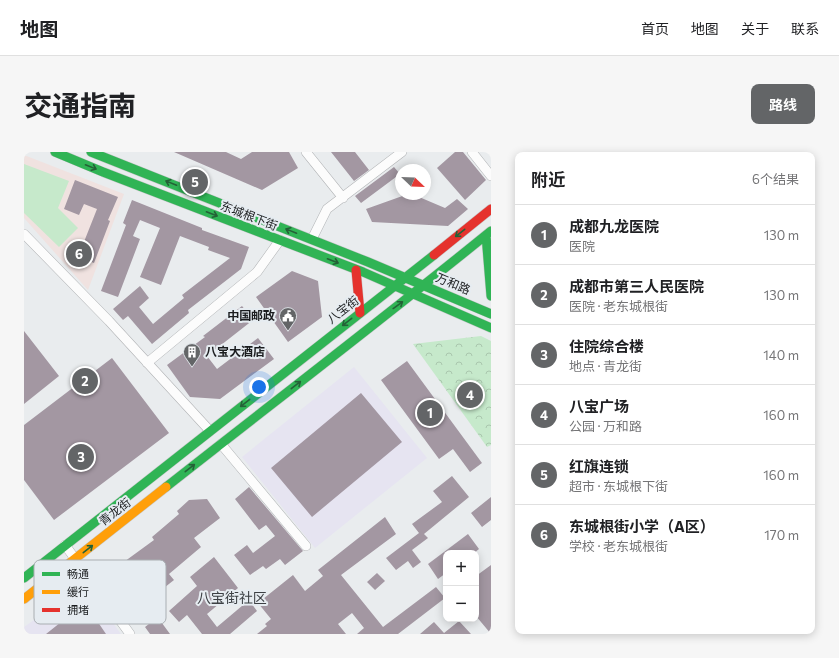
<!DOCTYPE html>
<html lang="zh">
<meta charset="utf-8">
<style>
:root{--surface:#fff;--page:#f6f6f6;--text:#202124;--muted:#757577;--line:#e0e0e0;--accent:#636567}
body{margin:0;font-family:Commissioner,"Noto Sans SC",sans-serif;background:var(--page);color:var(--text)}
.controls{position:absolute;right:12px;bottom:12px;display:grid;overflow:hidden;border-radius:8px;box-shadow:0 2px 10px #0003}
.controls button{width:36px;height:36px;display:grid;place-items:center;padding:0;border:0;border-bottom:1px solid var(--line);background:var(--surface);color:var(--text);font:20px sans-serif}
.compass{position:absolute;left:371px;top:12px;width:36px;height:36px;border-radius:50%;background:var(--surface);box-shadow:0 2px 10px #0003;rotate:113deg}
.you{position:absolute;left:235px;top:235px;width:14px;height:14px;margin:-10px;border:3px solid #fff;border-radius:50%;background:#1a73e8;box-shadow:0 0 0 6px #1a73e833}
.badge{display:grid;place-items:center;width:26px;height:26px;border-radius:50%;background:var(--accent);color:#fff;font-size:13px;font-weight:700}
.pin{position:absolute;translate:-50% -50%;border:2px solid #fff;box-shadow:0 1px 4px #0006}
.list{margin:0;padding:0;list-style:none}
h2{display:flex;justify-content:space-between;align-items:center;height:52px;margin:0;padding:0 16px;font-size:17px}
h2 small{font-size:13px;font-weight:400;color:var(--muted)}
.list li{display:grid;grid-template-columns:26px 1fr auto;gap:12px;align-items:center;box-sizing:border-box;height:60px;padding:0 16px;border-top:1px solid var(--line)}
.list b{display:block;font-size:15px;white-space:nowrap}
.list p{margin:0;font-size:13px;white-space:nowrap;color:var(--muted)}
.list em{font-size:13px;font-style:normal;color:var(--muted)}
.map{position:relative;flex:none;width:467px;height:482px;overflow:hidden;border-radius:8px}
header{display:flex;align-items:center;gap:24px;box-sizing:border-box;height:56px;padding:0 20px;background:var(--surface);border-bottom:1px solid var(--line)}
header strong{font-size:19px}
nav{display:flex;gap:22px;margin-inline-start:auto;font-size:14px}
.intro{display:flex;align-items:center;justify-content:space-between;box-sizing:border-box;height:96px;padding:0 24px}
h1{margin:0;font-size:28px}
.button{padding:10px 18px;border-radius:8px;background:var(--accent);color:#fff;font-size:14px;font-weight:700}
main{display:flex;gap:24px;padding:0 24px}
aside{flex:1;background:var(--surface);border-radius:8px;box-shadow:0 2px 10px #0003}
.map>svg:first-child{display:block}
</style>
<header>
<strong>地图</strong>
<nav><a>首页</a><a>地图</a><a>关于</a><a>联系</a></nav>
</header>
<div class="intro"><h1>交通指南</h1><a class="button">路线</a></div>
<main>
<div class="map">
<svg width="467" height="482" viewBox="0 0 467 482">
<defs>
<pattern id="park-crowns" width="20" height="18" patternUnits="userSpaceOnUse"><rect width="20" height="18" fill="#c6e9cb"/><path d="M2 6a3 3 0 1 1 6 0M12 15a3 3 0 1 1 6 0" fill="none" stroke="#aac7ae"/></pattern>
</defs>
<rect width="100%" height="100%" fill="#e9ecee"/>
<path fill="#e6e4f1" d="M330,215L403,306L291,396L218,305Z
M50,440L69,444L97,482H0V475Z"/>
<path fill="#f0e2e0" d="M0,3L100,42L64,138L0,66Z"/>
<path fill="#c6e9cb" d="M0,12L45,29L34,56L54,76L35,95L0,61Z"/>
<path fill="url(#park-crowns)" d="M457,184L467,189V293L463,295L389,192Z"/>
<path fill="#a397a2" d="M150,0H202L217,7L228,0H265L274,16L238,38Z
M307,0H331L345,18L330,29Z
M431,0H439L462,28L441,48L413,16Z
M370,15L376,22L337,51L331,44Z
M51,28L94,45L84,68L86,69L70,111L54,105L73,57L60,52L55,63L40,57Z
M384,42H388L421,56L433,47L444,57L424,74L348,70L342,57Z
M108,48L178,76V78L225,95L217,117L164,158L165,161L128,192L104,164L99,168L89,157L116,134L125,146L115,155L129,172L160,146L158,143L206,106L184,98L185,95L156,84L137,133L116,125L136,76L116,68L109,84L116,87L94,145L77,139L102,73L99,71Z
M268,119L294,129L298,165L264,190L232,145Z
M218,154L229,168L183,204L193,217L234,186L250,207L196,247L166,245L143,213L181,185L179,184Z
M0,179L35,224L0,252Z
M88,206L145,281L30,368L0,328V273Z
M383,209L458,311L446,320L429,297L415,307L357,228Z
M337,241L378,290L288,365L247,316Z
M428,324L445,345L400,382L404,386L388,398L397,410L389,416L384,409L372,418L362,406L395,381L388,372L418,350L409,339Z
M225,335L279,399L261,413L256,407L242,417L239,414L226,423L210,403L223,393L229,401L251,384L242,373L235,378L211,347Z
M467,345V368L458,375L447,361Z
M183,347L196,366L170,386L177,395L145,422L150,428L131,443L118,427L110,433L122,449L108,459L82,423L130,388L128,385L155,362L153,359L165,348Z
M361,365L372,382L317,423L359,475L412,435L421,446L374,482H333L340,476L328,461L314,472L322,482H233L243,474L241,472L247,467L234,451L269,423L281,439L299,424L294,418Z
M444,382L455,397L450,401H422V421L414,427L404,412Z
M190,405L214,436L183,462L193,475L225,448L233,459L206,482H178L163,463L155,470L145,459L173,434L166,425Z
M467,413V482L452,464V424Z
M353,421L361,429L351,438L343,430Z
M61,451L82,482H22Z
M134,465L135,467L146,482H126L121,475Z
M435,469L447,482H396L410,470L420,481Z"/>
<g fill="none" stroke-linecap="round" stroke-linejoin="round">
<g stroke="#b1b3b5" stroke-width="10">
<path id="street" d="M282,0L319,46
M448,0L467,24
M0,82L85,169L186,279
M288,87L303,57L378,0
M123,211L233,120L256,88
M197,292L282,394
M41,393L106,482"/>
</g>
<g stroke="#c5c6c7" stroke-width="10">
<path id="fast" d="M31,0L79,20L339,120L467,176
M67,0L344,110L467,162
M462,83L467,144
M142,335C250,250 360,166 467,79
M0,426L410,103"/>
</g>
<g stroke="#c5c6c7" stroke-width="10">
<path id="slow" d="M0,447L142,335"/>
</g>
<g stroke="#c5c6c7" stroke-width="10">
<path id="jam" d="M410,103L467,57
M332,118L336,161"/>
</g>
<use href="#street" stroke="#fcfcfc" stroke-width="9"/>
<use href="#fast" stroke="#30b455" stroke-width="9"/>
<use href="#slow" stroke="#ff9f0a" stroke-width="9"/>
<use href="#jam" stroke="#e5322d" stroke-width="9"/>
</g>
<defs><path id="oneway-shaft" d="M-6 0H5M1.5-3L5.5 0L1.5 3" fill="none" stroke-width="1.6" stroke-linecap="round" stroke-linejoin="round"/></defs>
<g stroke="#246137">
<use href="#oneway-shaft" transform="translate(67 15) rotate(22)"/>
<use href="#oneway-shaft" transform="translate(147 31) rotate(-158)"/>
<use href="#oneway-shaft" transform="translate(188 62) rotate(21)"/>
<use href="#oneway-shaft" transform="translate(267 79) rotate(-158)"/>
<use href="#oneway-shaft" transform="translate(436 81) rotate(142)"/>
<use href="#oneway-shaft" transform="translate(309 109) rotate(21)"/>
<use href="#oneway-shaft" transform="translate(374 153) rotate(-36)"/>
<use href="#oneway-shaft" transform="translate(323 170) rotate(142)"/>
<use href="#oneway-shaft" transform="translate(272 233) rotate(-38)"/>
<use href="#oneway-shaft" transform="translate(221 251) rotate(142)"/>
<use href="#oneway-shaft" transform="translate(166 316) rotate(-38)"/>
<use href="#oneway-shaft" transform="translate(64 397) rotate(-38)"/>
</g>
<defs>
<g id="civic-pin" transform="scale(0.9)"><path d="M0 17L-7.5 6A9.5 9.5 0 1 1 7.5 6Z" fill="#636567" stroke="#e6ecf1"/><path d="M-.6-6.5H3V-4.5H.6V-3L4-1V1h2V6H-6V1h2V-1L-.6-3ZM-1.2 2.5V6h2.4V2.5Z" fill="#fff"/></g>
<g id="building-pin" transform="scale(0.9)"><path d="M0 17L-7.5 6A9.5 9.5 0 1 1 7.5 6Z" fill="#636567" stroke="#e6ecf1"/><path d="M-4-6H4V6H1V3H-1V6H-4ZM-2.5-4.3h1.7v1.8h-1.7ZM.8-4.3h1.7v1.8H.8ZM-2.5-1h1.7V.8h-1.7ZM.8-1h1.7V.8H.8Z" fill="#fff"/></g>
</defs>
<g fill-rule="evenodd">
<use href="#civic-pin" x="264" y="164"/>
<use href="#building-pin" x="168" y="200"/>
</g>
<g text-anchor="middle" stroke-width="4" stroke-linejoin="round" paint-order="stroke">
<g font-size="12" fill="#1b1d1f" stroke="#e6ecf1">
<text transform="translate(225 64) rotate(21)" y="4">东城根下街</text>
<text transform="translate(429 132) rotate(23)" y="4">万和路</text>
<text transform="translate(319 158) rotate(-38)" y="4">八宝街</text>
<text transform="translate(91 360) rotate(-38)" y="4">青龙街</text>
</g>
<g font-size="12" font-weight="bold" fill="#1b1d1f" stroke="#e6ecf1" text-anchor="end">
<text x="251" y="168">中国邮政</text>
<text x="181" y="204" text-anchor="start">八宝大酒店</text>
</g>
<g font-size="14" fill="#3c4044" stroke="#e6ecf1">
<text x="208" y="451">八宝街社区</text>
</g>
</g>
<rect x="10" y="408" width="132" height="64" rx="6" fill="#e6ecf1" stroke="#a9aeb2" stroke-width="1"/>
<rect x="18" y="420" width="18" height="4" fill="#30b455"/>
<rect x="18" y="438" width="18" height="4" fill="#ff9f0a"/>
<rect x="18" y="456" width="18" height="4" fill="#e5322d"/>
<g font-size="11" fill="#1b1d1f">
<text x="43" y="426">畅通</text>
<text x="43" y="444">缓行</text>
<text x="43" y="462">拥堵</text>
</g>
</svg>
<div class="controls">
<button>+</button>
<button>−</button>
</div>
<svg class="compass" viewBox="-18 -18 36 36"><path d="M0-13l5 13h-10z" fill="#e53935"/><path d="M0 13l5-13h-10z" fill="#757577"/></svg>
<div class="you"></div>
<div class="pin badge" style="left:406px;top:261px">1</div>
<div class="pin badge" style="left:61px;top:229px">2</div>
<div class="pin badge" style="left:57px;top:305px">3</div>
<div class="pin badge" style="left:446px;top:243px">4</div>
<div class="pin badge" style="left:171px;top:30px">5</div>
<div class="pin badge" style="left:55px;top:102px">6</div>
</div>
<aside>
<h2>附近<small>6个结果</small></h2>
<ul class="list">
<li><span class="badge">1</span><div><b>成都九龙医院</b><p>医院</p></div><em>130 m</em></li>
<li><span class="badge">2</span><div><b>成都市第三人民医院</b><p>医院 · 老东城根街</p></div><em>130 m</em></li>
<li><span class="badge">3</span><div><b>住院综合楼</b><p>地点 · 青龙街</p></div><em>140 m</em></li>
<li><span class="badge">4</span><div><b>八宝广场</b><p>公园 · 万和路</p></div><em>160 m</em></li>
<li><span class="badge">5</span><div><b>红旗连锁</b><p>超市 · 东城根下街</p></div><em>160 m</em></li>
<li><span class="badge">6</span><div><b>东城根街小学（A区）</b><p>学校 · 老东城根街</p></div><em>170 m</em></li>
</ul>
</aside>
</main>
